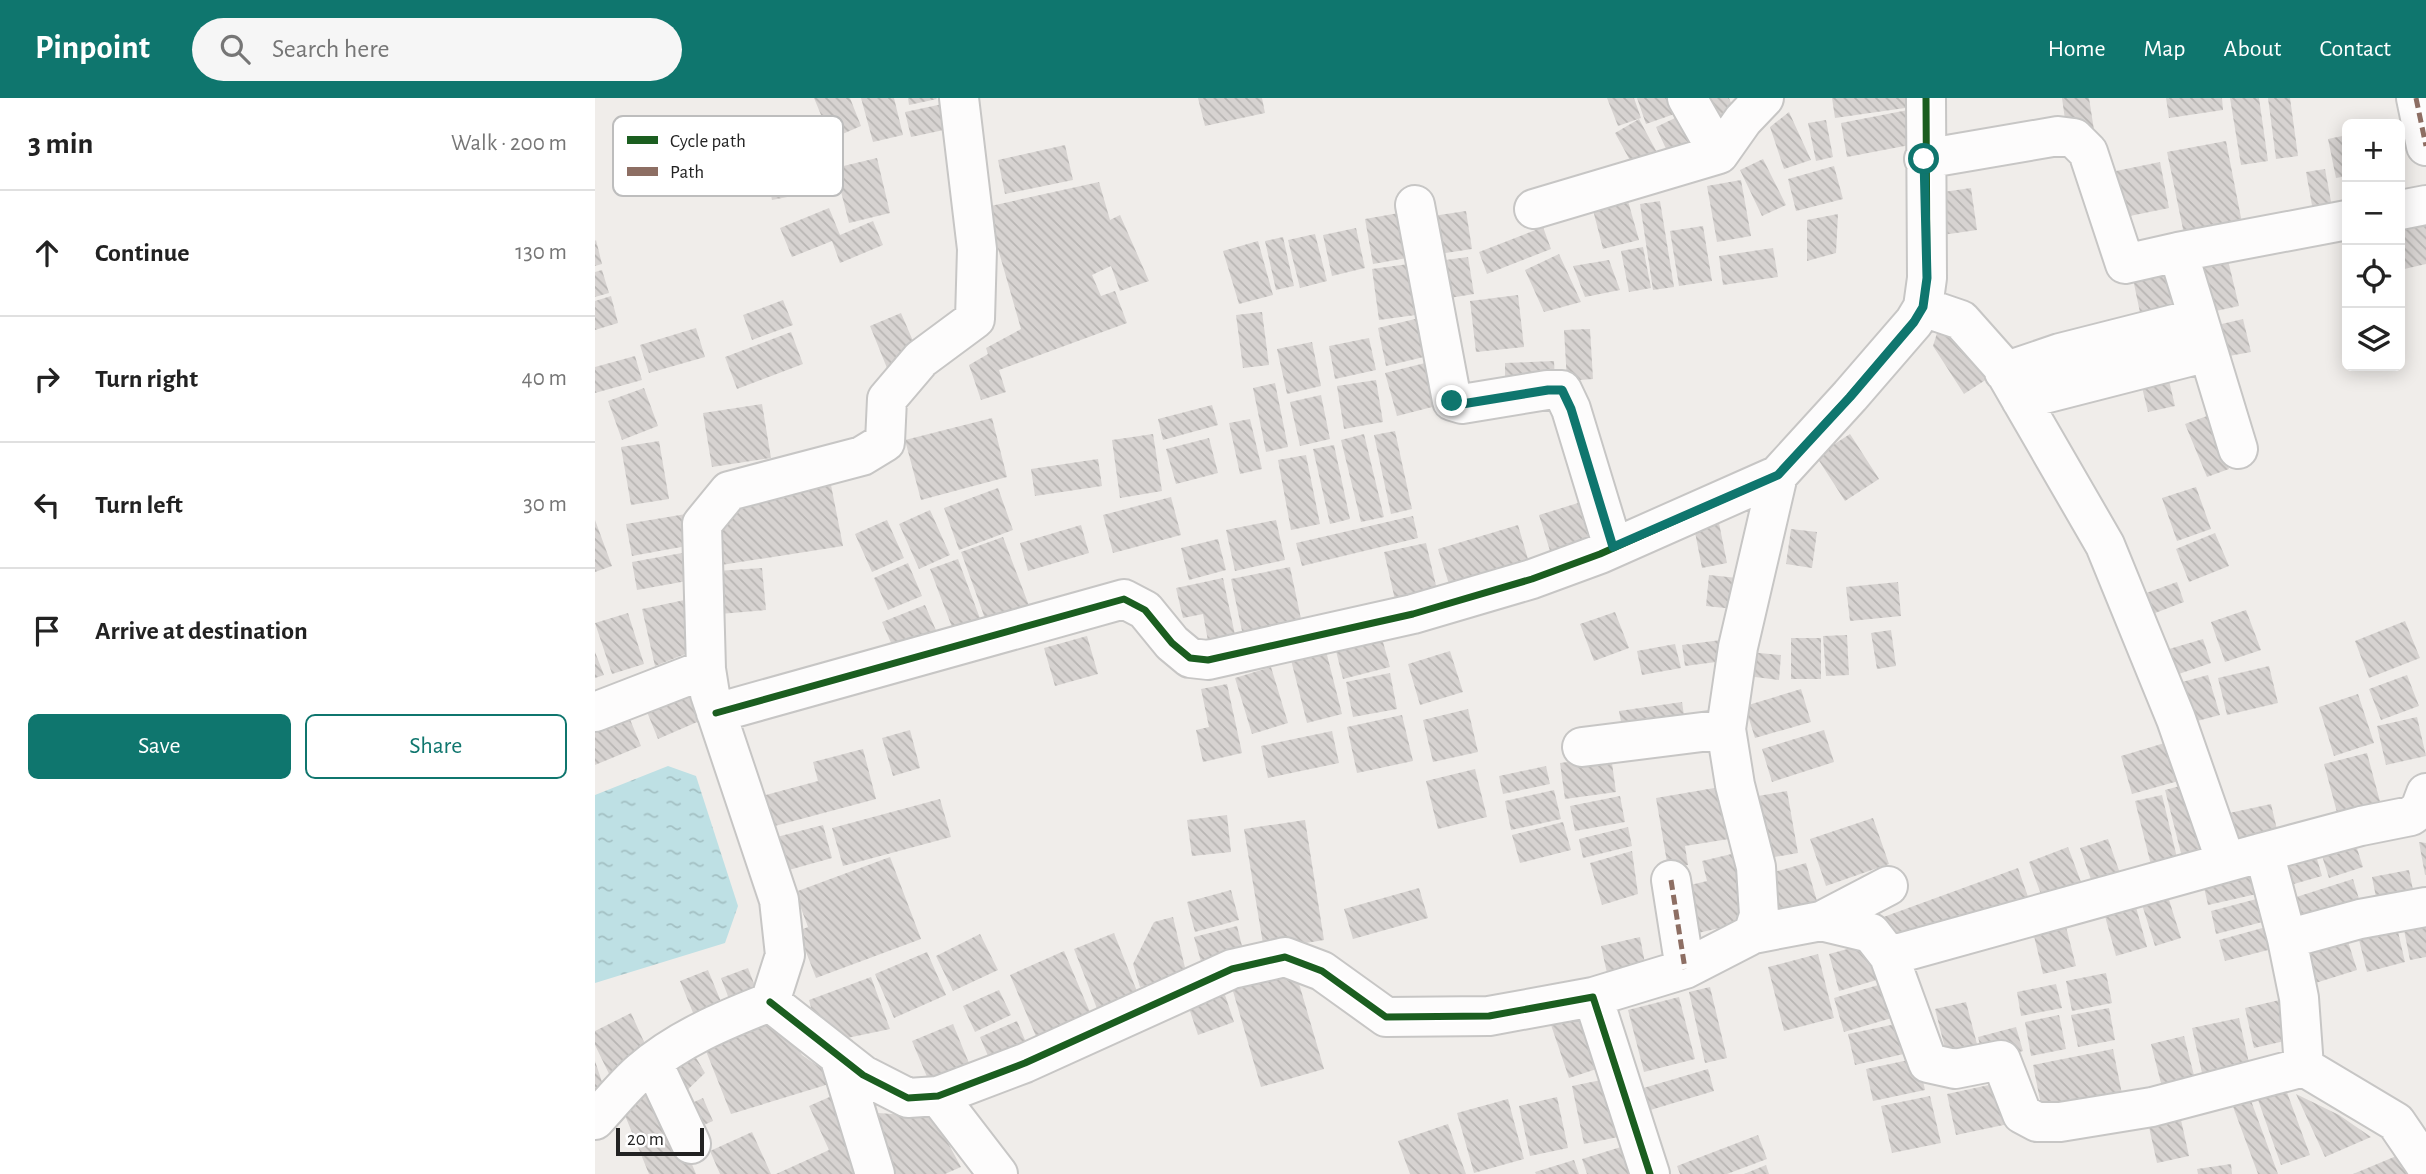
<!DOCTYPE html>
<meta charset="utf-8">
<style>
:root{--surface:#fff;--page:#f6f6f6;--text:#222;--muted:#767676;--line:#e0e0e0;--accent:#0f766e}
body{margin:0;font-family:"Alegreya Sans",sans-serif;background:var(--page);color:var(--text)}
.controls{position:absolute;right:21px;top:21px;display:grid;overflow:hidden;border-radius:10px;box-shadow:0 4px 18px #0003}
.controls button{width:63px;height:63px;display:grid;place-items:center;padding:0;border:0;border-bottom:2px solid var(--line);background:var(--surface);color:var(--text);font:35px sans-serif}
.scale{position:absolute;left:21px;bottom:18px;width:88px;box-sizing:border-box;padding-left:7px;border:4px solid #222;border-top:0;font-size:19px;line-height:24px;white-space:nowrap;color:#222;-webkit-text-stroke:5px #fff;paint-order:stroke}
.stop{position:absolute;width:21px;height:21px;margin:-16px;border:5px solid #0f766e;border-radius:50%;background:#fff}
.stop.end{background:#0f766e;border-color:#fff;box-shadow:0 2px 7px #0008}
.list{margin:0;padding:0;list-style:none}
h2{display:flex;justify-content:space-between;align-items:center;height:91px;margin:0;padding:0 28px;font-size:30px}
h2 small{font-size:23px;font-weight:400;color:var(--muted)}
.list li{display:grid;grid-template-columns:46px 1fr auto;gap:21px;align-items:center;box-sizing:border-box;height:126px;padding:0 28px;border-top:2px solid var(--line)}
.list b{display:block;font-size:26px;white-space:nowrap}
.list em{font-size:23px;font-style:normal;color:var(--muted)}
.actions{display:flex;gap:14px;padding:21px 28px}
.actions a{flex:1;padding:16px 0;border:2px solid var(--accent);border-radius:10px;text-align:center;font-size:24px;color:var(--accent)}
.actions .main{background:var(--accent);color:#fff}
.icon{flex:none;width:38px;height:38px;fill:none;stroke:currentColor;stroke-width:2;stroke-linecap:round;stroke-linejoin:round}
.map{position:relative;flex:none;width:1831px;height:1076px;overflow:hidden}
header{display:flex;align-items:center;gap:42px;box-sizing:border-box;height:98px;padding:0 35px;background:var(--accent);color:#fff}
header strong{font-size:33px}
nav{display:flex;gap:38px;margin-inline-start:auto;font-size:24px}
.search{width:490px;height:63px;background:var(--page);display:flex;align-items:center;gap:18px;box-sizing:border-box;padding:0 24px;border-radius:38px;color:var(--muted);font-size:26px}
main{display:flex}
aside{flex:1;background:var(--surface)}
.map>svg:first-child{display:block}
</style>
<header>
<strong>Pinpoint</strong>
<div class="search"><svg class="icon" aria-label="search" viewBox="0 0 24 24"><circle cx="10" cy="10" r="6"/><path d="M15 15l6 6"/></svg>Search here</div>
<nav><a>Home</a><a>Map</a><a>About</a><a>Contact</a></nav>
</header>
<main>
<aside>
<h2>3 min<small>Walk · 200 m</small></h2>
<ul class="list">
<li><svg class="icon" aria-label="ahead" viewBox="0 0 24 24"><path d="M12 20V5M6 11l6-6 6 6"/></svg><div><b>Continue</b></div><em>130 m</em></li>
<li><svg class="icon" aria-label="right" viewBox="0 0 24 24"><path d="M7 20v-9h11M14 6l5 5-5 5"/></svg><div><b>Turn right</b></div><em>40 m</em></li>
<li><svg class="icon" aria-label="left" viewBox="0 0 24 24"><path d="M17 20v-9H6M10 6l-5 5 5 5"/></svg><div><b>Turn left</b></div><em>30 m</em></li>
<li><svg class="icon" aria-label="arrive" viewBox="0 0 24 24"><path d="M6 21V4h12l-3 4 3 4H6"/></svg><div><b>Arrive at destination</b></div></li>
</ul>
<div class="actions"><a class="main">Save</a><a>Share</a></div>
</aside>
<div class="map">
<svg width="1831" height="1076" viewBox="0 0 1831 1076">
<defs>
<pattern id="water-ripples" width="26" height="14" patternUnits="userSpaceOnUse" patternTransform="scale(1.75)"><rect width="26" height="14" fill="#bee0e4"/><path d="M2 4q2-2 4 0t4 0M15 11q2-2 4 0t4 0" fill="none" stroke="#a3c0c3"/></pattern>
<pattern id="building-back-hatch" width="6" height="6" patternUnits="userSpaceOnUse" patternTransform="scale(1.75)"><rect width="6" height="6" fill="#d7d3d1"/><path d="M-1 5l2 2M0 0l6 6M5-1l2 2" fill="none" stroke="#b8b5b3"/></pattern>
</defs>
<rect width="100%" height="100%" fill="#f0edea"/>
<path fill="url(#water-ripples)" d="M73,668L101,678L143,808L130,845L0,885V697Z"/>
<path fill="url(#building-back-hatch)" d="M219,0H255L266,28L236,41Z
M266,0H299L308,37L278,44Z
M313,0H341L342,1L314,7Z
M603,0H667L670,15L610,28Z
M1012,0H1039L1046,20L1023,28Z
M1042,0H1083L1088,13L1051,26Z
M1112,0H1134L1144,24L1119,34Z
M1237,0H1315L1317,9L1240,20Z
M1467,0H1494L1499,32L1472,36Z
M1571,0H1627L1628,12L1574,20Z
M1635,0H1664L1673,63L1646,67Z
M1673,0H1695L1703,58L1681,61Z
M357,4L363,29L316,39L310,14Z
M1313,12L1320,46L1252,59L1246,25Z
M1095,13L1112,50L1078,66L1061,29Z
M1194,14L1216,62L1189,71L1175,29Z
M1044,21L1066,62L1042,75L1020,35Z
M1231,22L1238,59L1221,63L1213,25Z
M1752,37V78L1741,80L1733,41Z
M1631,43L1647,125L1589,136L1572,54Z
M470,47L478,82L410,96L403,62Z
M231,55L238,90L177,102L170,67Z
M282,60L295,115L254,125L240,70Z
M1168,61L1191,107L1167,118L1145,72Z
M1565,64L1574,110L1525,120L1516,74Z
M1239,68L1248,101L1201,113L1193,81Z
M1730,71L1737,109L1718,113L1711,74Z
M1146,82L1156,138L1122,144L1112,88Z
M504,84L515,122L525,117L554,183L525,193L516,168L497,177L506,198L520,193L532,225L404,272L411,294L386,302L374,267L393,256L391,250L426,231L391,109Z
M1376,90L1382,132L1347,137L1341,95Z
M1033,103L1044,142L1008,151L998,112Z
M1065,103L1079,189L1058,192L1045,106Z
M234,110L245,137L278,123L288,147L245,165L237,143L197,159L185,130Z
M871,113L877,151L837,157L831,119Z
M804,115L812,160L778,166L770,121Z
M1243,116L1241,155L1212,163V122Z
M1831,119V166L1805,172V125Z
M1108,128L1117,183L1084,188L1075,133Z
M948,129L956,151L892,176L884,154Z
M761,130L770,170L737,178L728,137Z
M720,136L732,183L705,190L693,142Z
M688,139L699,188L681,192L670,143Z
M1,142L7,166L0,168V143Z
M663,143L678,197L644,206L628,153Z
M1048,149L1056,190L1034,194L1026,153Z
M1178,150L1183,179L1128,187L1124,158Z
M964,156L986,204L949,214L930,172Z
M1632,158L1644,208L1607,216L1596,166Z
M873,159L879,196L842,202L836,164Z
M1014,162L1025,192L990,199L978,168Z
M821,165L828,216L784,222L777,171Z
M7,172L14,195L0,199V174Z
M1580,173L1588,216L1547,224L1538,181Z
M923,197L929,249L881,254L875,203Z
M16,198L23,225L0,232V203Z
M188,202L198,227L157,242L148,217Z
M667,214L674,267L648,270L641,217Z
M306,215L324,257L292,270L275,228Z
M824,220L833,258L791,268L783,230Z
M1648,221L1656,254L1623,260L1614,229Z
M1346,222L1392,281L1369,296L1338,248Z
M101,230L110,259L54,275L45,247Z
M995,231L998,281L972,283L969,232Z
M196,234L208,266L142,291L130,259Z
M774,240L781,272L740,281L734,248Z
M717,244L726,288L692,296L682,251Z
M40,258L47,282L0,295V269Z
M959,263L960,284L910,287V265Z
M834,264L845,307L802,318L790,275Z
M1571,270L1580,308L1553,314L1544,277Z
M781,282L788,324L749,331L742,288Z
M680,285L693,349L671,354L658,290Z
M49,290L63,328L27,342L13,303Z
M726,297L735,341L705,348L695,304Z
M167,306L176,360L117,369L108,315Z
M617,307L623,327L568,342L563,321Z
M1612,318L1634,371L1612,379L1590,326Z
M397,320L412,379L326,402L310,342Z
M655,321L667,371L645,376L634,325Z
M800,333L817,411L796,416L779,337Z
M558,336L567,393L525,400L517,342Z
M769,336L789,419L766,424L746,342Z
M1255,336L1284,381L1250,403L1221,358Z
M614,340L623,375L581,386L571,351Z
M64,343L74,401L36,407L26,349Z
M739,347L755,421L735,426L718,351Z
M711,357L725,426L696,432L683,362Z
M503,361L507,388L440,398L436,371Z
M236,387L248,448L120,468L131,405Z
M1601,389L1616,431L1582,443L1567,400Z
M403,390L418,432L364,452L349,410Z
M576,399L586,437L518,455L508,417Z
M983,405L998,454L959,466L944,417Z
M335,412L355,457L324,471L304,426Z
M91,416L97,447L37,458L31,426Z
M818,418L823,440L707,468L701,445Z
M0,422L17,468L0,474Z
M292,422L309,460L277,474L260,436Z
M681,422L690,462L640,473L631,432Z
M1124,425L1132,465L1107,470L1099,429Z
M486,427L494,455L433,473L425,445Z
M923,427L937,475L858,499L843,451Z
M1196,431L1222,434L1217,470L1191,466Z
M1620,435L1634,468L1594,484L1581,451Z
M408,439L436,513L393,529L366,454Z
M623,441L631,472L594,482L586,450Z
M831,445L843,496L801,506L789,454Z
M98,453L103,481L42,492L37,464Z
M363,461L387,526L360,537L335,471Z
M313,465L327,498L293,512L279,480Z
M695,469L709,535L650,547L636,481Z
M167,470L171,512L125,516L122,473Z
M1114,477L1152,481L1149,512L1111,508Z
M628,480L640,537L613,543L608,516L588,520L581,490Z
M1303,484L1306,518L1255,523L1251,489Z
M1582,484L1589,504L1547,520L1540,499Z
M99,500L98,553L60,568L47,511Z
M330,507L343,537L300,554L287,524Z
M1651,512L1666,552L1630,564L1616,524Z
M1020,514L1034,550L999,563L985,526Z
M33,515L49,566L17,576L0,525Z
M1810,523L1825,560L1774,580L1760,543Z
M1296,532L1301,568L1282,571L1276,535Z
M786,537L795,569L748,581L740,549Z
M1252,537L1254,577L1231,578L1228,538Z
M492,538L503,576L460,588L449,550Z
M1196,540H1226V581H1196Z
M1608,541L1616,565L1572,580L1564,554Z
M1126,542L1129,563L1090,568L1087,547Z
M1080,546L1086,570L1047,577L1042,553Z
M731,553L747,616L712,625L696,562Z
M855,553L868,594L825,607L813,566Z
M0,554L9,577L0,580Z
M1154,554L1186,557L1184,582L1152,578Z
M1674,568L1683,605L1632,617L1623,580Z
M676,569L693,625L657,636L640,580Z
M795,575L802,611L758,619L751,584Z
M1613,577L1625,617L1587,627L1576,587Z
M1812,577L1824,608L1786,622L1774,591Z
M632,586L647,655L608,664L601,632L614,629L606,591Z
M102,587L116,618L63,641L50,609Z
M1206,591L1216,624L1160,640L1150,608Z
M1763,596L1779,645L1739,658L1724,609Z
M1087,604L1090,624L1028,634L1024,613Z
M873,611L883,654L838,664L828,622Z
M807,617L818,663L762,675L752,629Z
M34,619L46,648L0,667V633Z
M1822,619L1831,658L1791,667L1782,628Z
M315,632L325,670L298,678L287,640Z
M1229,632L1239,664L1177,684L1167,651Z
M737,633L744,665L673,680L666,648Z
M1583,641L1594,680L1537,696L1526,658Z
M268,651L281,701L176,729L167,698L223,683L218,664Z
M1772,655L1787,711L1744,722L1729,666Z
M1016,658L1021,694L970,701L965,665Z
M951,668L955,686L908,696L904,678Z
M880,671L892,719L843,731L831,683Z
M1600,684L1619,760L1589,767L1570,692Z
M1131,688L1140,740L1090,748L1093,767L1073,770L1061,700Z
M959,692L966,721L916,732L910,703Z
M1192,693L1203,755L1168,761L1157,699Z
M1567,697L1583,764L1557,771L1540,703Z
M1025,698L1030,724L980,733L975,708Z
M345,701L356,739L248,768L237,730Z
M1676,706L1684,740L1633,751L1625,717Z
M632,717L636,754L597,758L592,722Z
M1278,720L1294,766L1231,788L1215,741Z
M710,722L729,842L669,852L649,731Z
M968,724L976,752L925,765L917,737Z
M228,727L237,760L183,775L174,741Z
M1033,729L1037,748L988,760L984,741Z
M1757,735L1768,769L1734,780L1723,745Z
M1513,741L1527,781L1499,790L1485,750Z
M1717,744L1727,778L1685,790L1675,755Z
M1824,744L1831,745V777H1830Z
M1473,749L1489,792L1450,807L1434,764Z
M1037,753L1043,796L1007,807L995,765Z
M1145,754L1160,822L1094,837L1083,790L1112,783L1107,763Z
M295,759L326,841L221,880L203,833L213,829L200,794Z
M1659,764L1666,795L1613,807L1606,776Z
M1211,765L1224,810L1184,821L1172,776Z
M1423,770L1438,813L1312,849L1283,821Z
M1814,772L1820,802L1783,809L1777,779Z
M1758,781L1767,811L1704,831L1695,801Z
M1570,789L1586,840L1560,848L1544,797Z
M824,790L833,820L758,841L749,811Z
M636,792L644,822L600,834L592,804Z
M1669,799L1675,822L1621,836L1616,813Z
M1539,802L1552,849L1521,858L1508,811Z
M1831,816V859L1815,862L1807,822Z
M1468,817L1481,868L1448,876L1436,825Z
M578,819L592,878L545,889L538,866L559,824Z
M1801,825L1810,864L1772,874L1762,834Z
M642,828L649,856L607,867L599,839Z
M1671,829L1677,851L1630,863L1624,842Z
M519,835L547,906L506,921L479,851Z
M385,836L403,872L358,893L341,858Z
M1751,837L1762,872L1714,887L1704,852Z
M1045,839L1052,876L1014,884L1006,848Z
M1282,843L1292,879L1244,893L1234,856Z
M469,853L500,926L446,950L415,877Z
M332,854L351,897L299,920L280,876Z
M1223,856L1239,920L1189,933L1173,869Z
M698,865L729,971L666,989L635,883Z
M153,870L163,896L136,906L126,880Z
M113,872L129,911L101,922L85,883Z
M1511,875L1517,905L1477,913L1471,883Z
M276,879L295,931L238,943L221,928L214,902Z
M1297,883L1307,917L1249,934L1239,900Z
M1461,886L1467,910L1426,918L1422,894Z
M1115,889L1132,960L1110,965L1094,894Z
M628,891L639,924L603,937L592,904Z
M404,892L416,917L380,934L368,908Z
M1084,899L1100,961L1049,974L1033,912Z
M1689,901L1699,941L1659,950L1650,910Z
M1371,904L1382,946L1351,954L1340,911Z
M1514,910L1520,942L1483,949L1476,917Z
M997,913L1014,967L974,980L956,927Z
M179,914L207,957L244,983L136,1016L107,943Z
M36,915L55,957L17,982L0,947V933Z
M1464,917L1471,951L1436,958L1430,924Z
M1644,920L1654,965L1607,975L1597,930Z
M422,923L433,949L396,965L385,939Z
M1315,923L1322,953L1260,967L1253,936Z
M358,926L376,970L335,986L317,943Z
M1421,929L1428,953L1389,963L1383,939Z
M1589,938L1603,993L1570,1001L1556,946Z
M96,951L110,975L83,1001L70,970Z
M1518,951L1528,1001L1448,1017L1438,967Z
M1323,960L1330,992L1278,1003L1271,971Z
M0,963L12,999L0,1009Z
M1113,971L1119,993L1052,1013L1045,991Z
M1016,980L1028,1038L989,1046L977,988Z
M1408,984L1418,1025L1361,1037L1352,996Z
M59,986L91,1052L101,1076H54L29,1015Z
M1690,989L1715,1057L1686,1067L1662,999Z
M1701,996L1744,1017L1776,1039L1730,1059Z
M239,997L260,1076H181L234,1052L214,1008Z
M1335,998L1346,1045L1297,1055L1286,1008Z
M962,999L973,1050L935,1058L924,1008Z
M108,1000L118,1023L97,1032L88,1009Z
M1655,1000L1683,1076H1663L1637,1006Z
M913,1001L929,1061L879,1075L862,1015Z
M1584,1013L1594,1058L1562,1065L1552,1020Z
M283,1015L339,1019L366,1069L350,1076H301Z
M853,1026L871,1076H815L803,1043Z
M157,1034L176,1076H125L115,1053Z
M1163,1037L1172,1061L1132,1076H1085L1082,1068Z
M1029,1048L1038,1076H992L987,1061Z
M1811,1054L1820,1076H1758Z
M979,1062L984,1076H941L940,1074Z
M1636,1066L1637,1076H1603L1602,1071Z
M1171,1067L1174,1076H1149Z"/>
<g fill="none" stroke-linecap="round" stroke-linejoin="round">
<g stroke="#c7c6c5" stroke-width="42">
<path id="minor" d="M1092,0L1124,56
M1821,0L1831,48
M1329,61L1463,38L1479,40L1493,54L1530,166L1583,154L1643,351
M820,107L857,303L867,306L952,292H967L976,311L1018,449
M939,111L1124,56L1148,22L1169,0
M1805,112L1831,107
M1583,154L1752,122
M1328,209L1366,222L1406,267L1510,447L1581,621L1631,764
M1409,274L1465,255L1603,220
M1426,302L1613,254
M0,614L111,571
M121,615L529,501L550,512L577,545L595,560L613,562L818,516L937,481L1005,456L1183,377L1255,298L1319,224L1328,209L1332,180L1331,0
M987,649L1131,631
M1669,754L1766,728L1816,718L1825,711L1831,695
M1076,782L1090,871
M1226,823L1293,788
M1158,836L1226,823L1276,835L1294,858L1333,965L1360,971L1406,962L1427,1016L1442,1024H1465L1557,1009L1709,969L1801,1024L1831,1068
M1692,841L1765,821L1831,809
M1294,858L1669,754L1692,841L1704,900L1709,969
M998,899L1090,871L1158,836L1164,817L1161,769L1140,687L1131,631L1143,549L1183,377
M175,904L268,977L313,1000L343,998L430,965L637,871L690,859L727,873L791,919L894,918L998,899L1055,1076
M175,904L190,857L184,802L115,596L111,571L107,426L134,393L267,358L290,344L292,301L326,261L380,221L382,151L364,0
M244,958L280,1076
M58,965L96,1046
M343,998L403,1076
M0,1022C15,1006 29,988 45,974C83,941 129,922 175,904"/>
</g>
<use href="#minor" stroke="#fdfcfc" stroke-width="38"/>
<path stroke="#8d6e63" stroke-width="5" stroke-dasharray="10 5" stroke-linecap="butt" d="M1821,0L1831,48
M1076,782L1090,871"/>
<g stroke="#fff" stroke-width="11">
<path id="cycleway" d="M121,615L529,501L550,512L577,545L595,560L613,562L818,516L937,481L1005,456L1183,377L1255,298L1319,224L1328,209L1332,180L1331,0
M175,904L268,977L313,1000L343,998L430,965L637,871L690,859L727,873L791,919L894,918L998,899L1055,1076"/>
</g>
<use href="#cycleway" stroke="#1b5e20" stroke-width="7"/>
</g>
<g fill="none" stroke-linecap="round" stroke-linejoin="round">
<path stroke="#0f766e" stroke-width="9" d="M857,303L867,306L953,292H967L976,311L1018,449L1183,377L1255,299L1319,224L1328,209L1332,180L1329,61"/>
</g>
<rect x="18" y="18" width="230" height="80" rx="10" fill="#fff" stroke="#bdbdbd" stroke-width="2"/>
<rect x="32" y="38" width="31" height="8" fill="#1b5e20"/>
<rect x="32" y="69" width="31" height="9" fill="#8d6e63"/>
<g font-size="19" fill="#222">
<text x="75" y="49">Cycle path</text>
<text x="75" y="80">Path</text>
</g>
</svg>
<div class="controls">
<button>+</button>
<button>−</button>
<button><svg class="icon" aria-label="locate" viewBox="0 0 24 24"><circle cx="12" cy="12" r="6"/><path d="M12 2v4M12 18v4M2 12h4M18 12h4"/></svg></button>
<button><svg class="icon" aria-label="layers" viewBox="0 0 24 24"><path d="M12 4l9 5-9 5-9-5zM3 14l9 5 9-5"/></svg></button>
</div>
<div class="scale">20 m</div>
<div class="stop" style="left:1329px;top:61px"></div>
<div class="stop end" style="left:857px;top:303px"></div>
</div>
</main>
